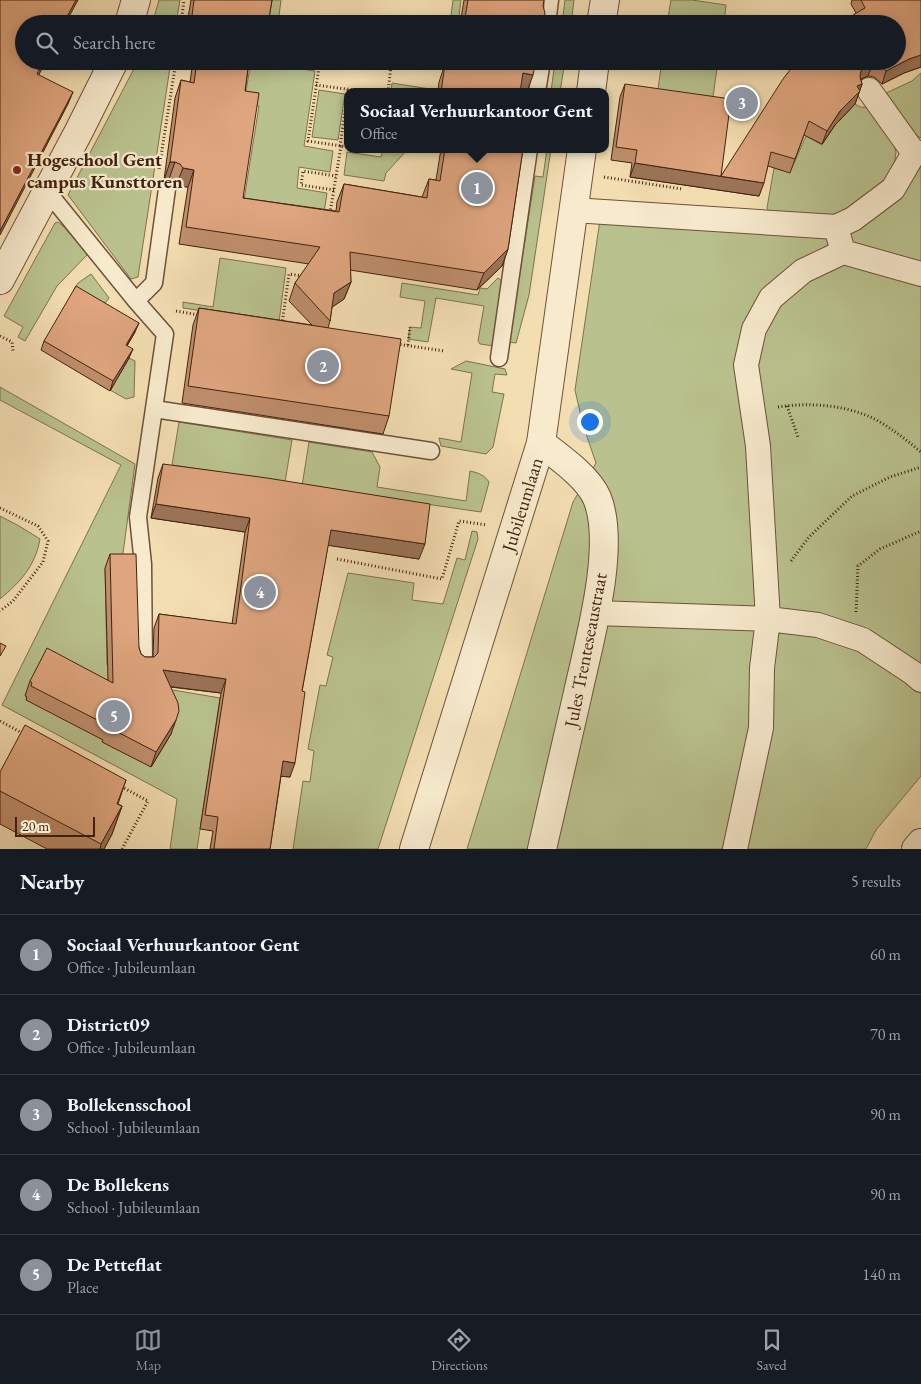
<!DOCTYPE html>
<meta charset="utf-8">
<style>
:root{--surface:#171b24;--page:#20242c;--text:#f1f3f6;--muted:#9ea1a6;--line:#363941;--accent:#8c9099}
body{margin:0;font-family:"EB Garamond",serif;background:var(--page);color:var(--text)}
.scale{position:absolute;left:15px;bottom:12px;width:80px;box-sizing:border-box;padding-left:5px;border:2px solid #422210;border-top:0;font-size:14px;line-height:18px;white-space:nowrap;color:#422210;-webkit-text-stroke:4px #f7eacd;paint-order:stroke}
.you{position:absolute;left:589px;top:421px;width:18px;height:18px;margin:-12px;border:4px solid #fff;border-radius:50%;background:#1a73e8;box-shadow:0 0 0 8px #1a73e833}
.badge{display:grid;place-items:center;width:32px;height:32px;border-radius:50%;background:var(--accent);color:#fff;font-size:16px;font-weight:700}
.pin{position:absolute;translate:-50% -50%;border:2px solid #fff;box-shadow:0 1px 5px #0006}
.popup{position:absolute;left:344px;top:88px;width:265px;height:65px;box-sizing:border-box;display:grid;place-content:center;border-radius:10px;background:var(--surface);filter:drop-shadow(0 1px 4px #0005);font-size:16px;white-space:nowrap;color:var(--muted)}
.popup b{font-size:19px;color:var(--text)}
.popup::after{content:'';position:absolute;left:50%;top:100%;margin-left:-10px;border:10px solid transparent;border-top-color:var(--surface)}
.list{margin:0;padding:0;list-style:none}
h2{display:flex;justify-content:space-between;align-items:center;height:65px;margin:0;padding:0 20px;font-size:21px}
h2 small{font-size:16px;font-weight:400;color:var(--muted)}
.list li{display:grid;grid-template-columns:32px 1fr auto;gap:15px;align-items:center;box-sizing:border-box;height:80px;padding:0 20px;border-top:1px solid var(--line)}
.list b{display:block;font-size:19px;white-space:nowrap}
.list p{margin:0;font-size:16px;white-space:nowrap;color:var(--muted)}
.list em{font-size:16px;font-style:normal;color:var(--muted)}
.icon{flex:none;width:28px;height:28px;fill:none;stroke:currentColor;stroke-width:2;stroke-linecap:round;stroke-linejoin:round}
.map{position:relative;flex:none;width:921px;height:849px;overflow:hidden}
.search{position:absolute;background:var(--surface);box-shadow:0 2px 12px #0003;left:15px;right:15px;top:15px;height:55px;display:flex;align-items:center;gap:12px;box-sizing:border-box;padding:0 18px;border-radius:28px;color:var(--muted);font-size:19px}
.sheet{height:465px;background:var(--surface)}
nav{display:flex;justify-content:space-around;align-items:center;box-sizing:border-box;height:70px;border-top:1px solid var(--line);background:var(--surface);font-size:14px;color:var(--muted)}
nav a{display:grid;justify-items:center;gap:2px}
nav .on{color:var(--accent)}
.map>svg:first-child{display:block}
</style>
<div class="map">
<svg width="921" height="849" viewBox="0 0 921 849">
<rect width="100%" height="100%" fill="#f3deb2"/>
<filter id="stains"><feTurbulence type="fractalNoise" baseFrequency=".004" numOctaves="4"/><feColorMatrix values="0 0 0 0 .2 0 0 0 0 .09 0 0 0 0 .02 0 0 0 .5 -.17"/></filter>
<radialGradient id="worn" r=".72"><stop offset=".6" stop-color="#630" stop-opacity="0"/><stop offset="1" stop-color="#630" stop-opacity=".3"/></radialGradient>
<path fill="#b9c28e" stroke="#7e724f" d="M159,0H180L176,24H152Z
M271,0H281L278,24H267Z
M453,0H461L458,24H450Z
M565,0H574L571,24H562Z
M671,0H692L726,5L724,24H667Z
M138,61H171L138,277L131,279L68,195Z
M251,61L284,63L283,66L315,71L304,146L333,151L330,172L299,167L297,188L327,193L323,219L243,206L259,106L244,103Z
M555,61H565L560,92H551Z
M662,61H718L712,104L657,96Z
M921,73V138L917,136L884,94L912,81Z
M392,83L430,89L429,92H391Z
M319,90L345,94L338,140L312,137Z
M855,104L860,107L870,108L892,139L896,152L894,167L890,178L849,214L826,219L771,215L767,208L774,168L790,172L806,136L822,145L835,125Z
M383,149H408L386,173L384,181L344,175L347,152L381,157Z
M547,149H551L529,295L516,343L509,342L535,176L543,177Z
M921,164V776L876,830L866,849H467L573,502L596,463L583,425L575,390L600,220L821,234Z
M58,222L64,227L88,254L57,286L25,341L18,337L23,327L4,316L55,223Z
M220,258L286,268L279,322L183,308V302L213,307Z
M91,274L109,298L103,306L74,289L78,283Z
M498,278L505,283L494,346L480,344L478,341L484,306L436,298L428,342L408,339L410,327L421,328L425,301L400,297L402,283L478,295L480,288L487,289Z
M129,358L135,361L134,397L126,399L110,390Z
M466,361L505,369L507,375L495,374L492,392L504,394L493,447L486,454L441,446L439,438L461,442L472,373L451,369Z
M0,387L135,464L121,568L105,569L107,665L144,685L220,698L197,849H170L177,799L2,705L121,465L0,400Z
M179,422L292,440L285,482L172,465Z
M309,442L372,452L380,467L377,487L466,501L470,471C479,473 484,475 489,482L481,512L302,486Z
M0,516L19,526L40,539C35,567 20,582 0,599Z
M472,531L477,532L478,539L378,849H293L303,781L310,782L314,751L308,749L320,685L326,686L333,657L327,655L348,573L414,583L412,600L443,604L457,558L465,560Z"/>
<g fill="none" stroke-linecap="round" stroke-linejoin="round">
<g stroke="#6e5138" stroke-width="19">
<path id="service" d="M547,24L550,0
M537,92L542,61
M47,191L136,301L165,334L138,517L143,564L144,663
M136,301L154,283L167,189
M499,358L529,149
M154,409L431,451"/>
</g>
<g stroke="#6e5138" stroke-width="26">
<path id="pedestrian" d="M869,90L914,153
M573,210L836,227
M843,252L921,274
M595,613L768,619L818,625L863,640L913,673L921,680
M735,849L761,728L762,668L768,619L758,446L746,365L754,329L771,298L803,271L843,252L836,227L853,219L893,189L914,153H921"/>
</g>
<g stroke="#6e5138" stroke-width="30">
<g id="minor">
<path d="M129,24L136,0"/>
<path d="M601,24L605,0"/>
<path d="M591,92L595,61"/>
<path d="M0,280L79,131L114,61"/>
<path d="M541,443C559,457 588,477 597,498C617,547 588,645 577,697C565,747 554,798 542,849"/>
<path id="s1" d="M414,849L541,443L582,149"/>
</g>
</g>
<g stroke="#6e5138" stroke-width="30">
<path id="tertiary" d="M916,849L921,843"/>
</g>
<path stroke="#422210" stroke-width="3" stroke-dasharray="1 2.5" stroke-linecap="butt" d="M181,24L184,0
M320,61L308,141L348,147
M316,85L368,92
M388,92L391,66
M340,146L348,89
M363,149L380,152V149
M159,169L176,61
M604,177L682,189
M334,190L301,185L303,171L336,176
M330,213L341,146
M176,311L199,315
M282,324L289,274L303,276
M0,336L12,342L13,351
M397,344L444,351
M408,345L410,327
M787,406L798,437
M778,407C811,402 851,405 880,422C895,431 908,441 921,452
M0,508L38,526L48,541L43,562L13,601L0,611
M337,559L442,579L459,521L487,525
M791,561L809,537L852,496L890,477L921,467
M856,612L858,566L880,549L921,531
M0,721L24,734
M122,849L148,801L122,787"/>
<use href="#service" stroke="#f7eacd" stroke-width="16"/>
<use href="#pedestrian" stroke="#f7eacd" stroke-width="24"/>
<use href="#minor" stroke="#f7eacd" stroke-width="28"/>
<use href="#tertiary" stroke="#f7eacd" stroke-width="28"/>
</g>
<path fill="#bf8e6c" stroke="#422210" d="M191,0H272L268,24H187Z
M464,0H544L543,24H460Z
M852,0H921V67L904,73L882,84L874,77L868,76L861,79L862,84L855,104L835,125L822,144L804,135L790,173L768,166L759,196L630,177L632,163L611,160L620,97L625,84L721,176L856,13L851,4Z
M193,61H249L245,91L243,198L336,211L337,202L344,184L422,197L429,179L436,180L441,149H523L508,249L502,266L477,290L350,270L351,282L344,299L332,307L330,321L328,328L389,416L383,434L182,403L193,325L199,308L312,325L289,301L295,283L309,264L179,244L188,187L176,186L173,181L169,179L164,180L175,98L181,80L190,82Z
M455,61H536L520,92H438L439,82L445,64L454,66Z
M135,332L127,346L129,358L110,391L41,350L44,341Z
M163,464L419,559L328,545L302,691L290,777L281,776L270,849H210L213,831L200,829L221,693L170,687L171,734L151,767L102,742L103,740L26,700L27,697L25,696L30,681L108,680L105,568L110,554L141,654L145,657H153L154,628L159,614L232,624L245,532L151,518L158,478Z
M0,772L126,780L118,804L122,806L112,834L104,849H47L0,824Z"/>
<path fill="#9b7458" stroke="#422210" d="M76,0H78L65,24H63Z
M921,55V67L904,73L882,84L886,71L909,59Z
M44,61H46L33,86L37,74Z
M873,63L868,76L861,79L856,85L861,71L866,65Z
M523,73L533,75L527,92L517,91Z
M862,84L855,104L835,125L822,144L827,131L857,86Z
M73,92L68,104L0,235V231Z
M170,162H175L169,179L164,180Z
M635,163L764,183L759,196L630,177Z
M183,168L194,170L188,187L176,186Z
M508,249L502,266L477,290L484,273Z
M351,282L344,299L328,310L334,293Z
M139,323L135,332L122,354L126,345Z
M133,349L129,358L110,391L113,381Z
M156,504L250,518L245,532L151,518Z
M331,530L425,544L419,559L326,545Z
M163,670L226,679L221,693L158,685Z
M176,720L171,734L151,767L156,752Z
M283,761L295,763L290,777L278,776Z
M122,806L112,834L104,849H100L101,844Z"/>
<path fill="#dea57e" stroke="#422210" d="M0,0H76L63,24H24V61H44L37,74L73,92L0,231Z
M194,0H272L268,24L191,23Z
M468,0H544L543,6L545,13L543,24H464Z
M861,0H921V55L909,59L886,71L879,64L873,63L866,65L861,71L860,77L862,84L857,86L860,91L840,111L827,131L809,121L795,159L771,152L764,183L635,163L637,150L616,147L625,84L731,99L721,176L783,79L797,61H897V24H838L865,8Z
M197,61H249L245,91L259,93L243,198L339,212L344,184L427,198L429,179L440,181L445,149H523L508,249L484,273L350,252L351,282L334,293L330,321L295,283L320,247L186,227L194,170L183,168L180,164L175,162H170L181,80L194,83Z
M458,61H536L533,75L523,73L520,92H441L445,64L458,66Z
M76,286L139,323L126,345L133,349L113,381L44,341Z
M199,308L401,339L389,416L188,386Z
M163,464L267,478L430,504L425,544L331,530L302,691L305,692L295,763L283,761L270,849H214L218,817L205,815L226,679L163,670L178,703L179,711L176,720L156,752L108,727L109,726L31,686L32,683L30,681L47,648L113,683L110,554H136L139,648L141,654L145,657H154L158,653L159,614L236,624L250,518L156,504Z
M0,643L6,646L0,656Z
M25,725L126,780L117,804L122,806L101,844L0,791V772Z"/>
<circle fill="#8f2418" stroke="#f7eacd" stroke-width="2" cx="17" cy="170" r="5"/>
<g text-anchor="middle" stroke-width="4.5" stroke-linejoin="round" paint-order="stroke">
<g font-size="19" font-weight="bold" fill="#422210" stroke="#f7eacd" text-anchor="start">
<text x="27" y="166">Hogeschool Gent<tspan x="27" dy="22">campus Kunsttoren</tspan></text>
</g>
<g font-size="19" fill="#422210" stroke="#f7eacd">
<text dy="7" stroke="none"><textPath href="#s1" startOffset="361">Jubileumlaan</textPath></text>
<text transform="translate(585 650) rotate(-79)" y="7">Jules Trenteseaustraat</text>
</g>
</g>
<rect width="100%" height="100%" filter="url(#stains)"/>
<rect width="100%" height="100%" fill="url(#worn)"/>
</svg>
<div class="scale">20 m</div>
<div class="you"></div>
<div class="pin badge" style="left:477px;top:188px">1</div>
<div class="popup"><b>Sociaal Verhuurkantoor Gent</b>Office</div>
<div class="pin badge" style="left:323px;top:366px">2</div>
<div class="pin badge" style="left:742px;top:103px">3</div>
<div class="pin badge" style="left:260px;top:592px">4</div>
<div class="pin badge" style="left:114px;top:716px">5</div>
<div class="search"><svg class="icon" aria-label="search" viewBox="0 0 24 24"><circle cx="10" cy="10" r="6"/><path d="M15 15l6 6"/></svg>Search here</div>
</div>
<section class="sheet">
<h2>Nearby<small>5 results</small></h2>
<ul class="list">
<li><span class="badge">1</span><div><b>Sociaal Verhuurkantoor Gent</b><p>Office · Jubileumlaan</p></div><em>60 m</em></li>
<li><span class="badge">2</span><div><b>District09</b><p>Office · Jubileumlaan</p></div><em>70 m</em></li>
<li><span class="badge">3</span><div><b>Bollekensschool</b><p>School · Jubileumlaan</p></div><em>90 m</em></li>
<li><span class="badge">4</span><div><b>De Bollekens</b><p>School · Jubileumlaan</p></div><em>90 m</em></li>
<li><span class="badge">5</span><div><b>De Petteflat</b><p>Place</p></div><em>140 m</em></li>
</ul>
</section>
<nav>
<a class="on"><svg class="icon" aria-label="map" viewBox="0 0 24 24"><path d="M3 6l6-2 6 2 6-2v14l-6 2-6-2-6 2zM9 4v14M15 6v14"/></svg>Map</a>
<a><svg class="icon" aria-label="directions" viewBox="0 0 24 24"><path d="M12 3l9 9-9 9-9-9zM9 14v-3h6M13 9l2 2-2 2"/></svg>Directions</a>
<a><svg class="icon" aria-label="saved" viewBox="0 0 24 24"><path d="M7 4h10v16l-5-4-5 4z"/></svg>Saved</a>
</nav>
